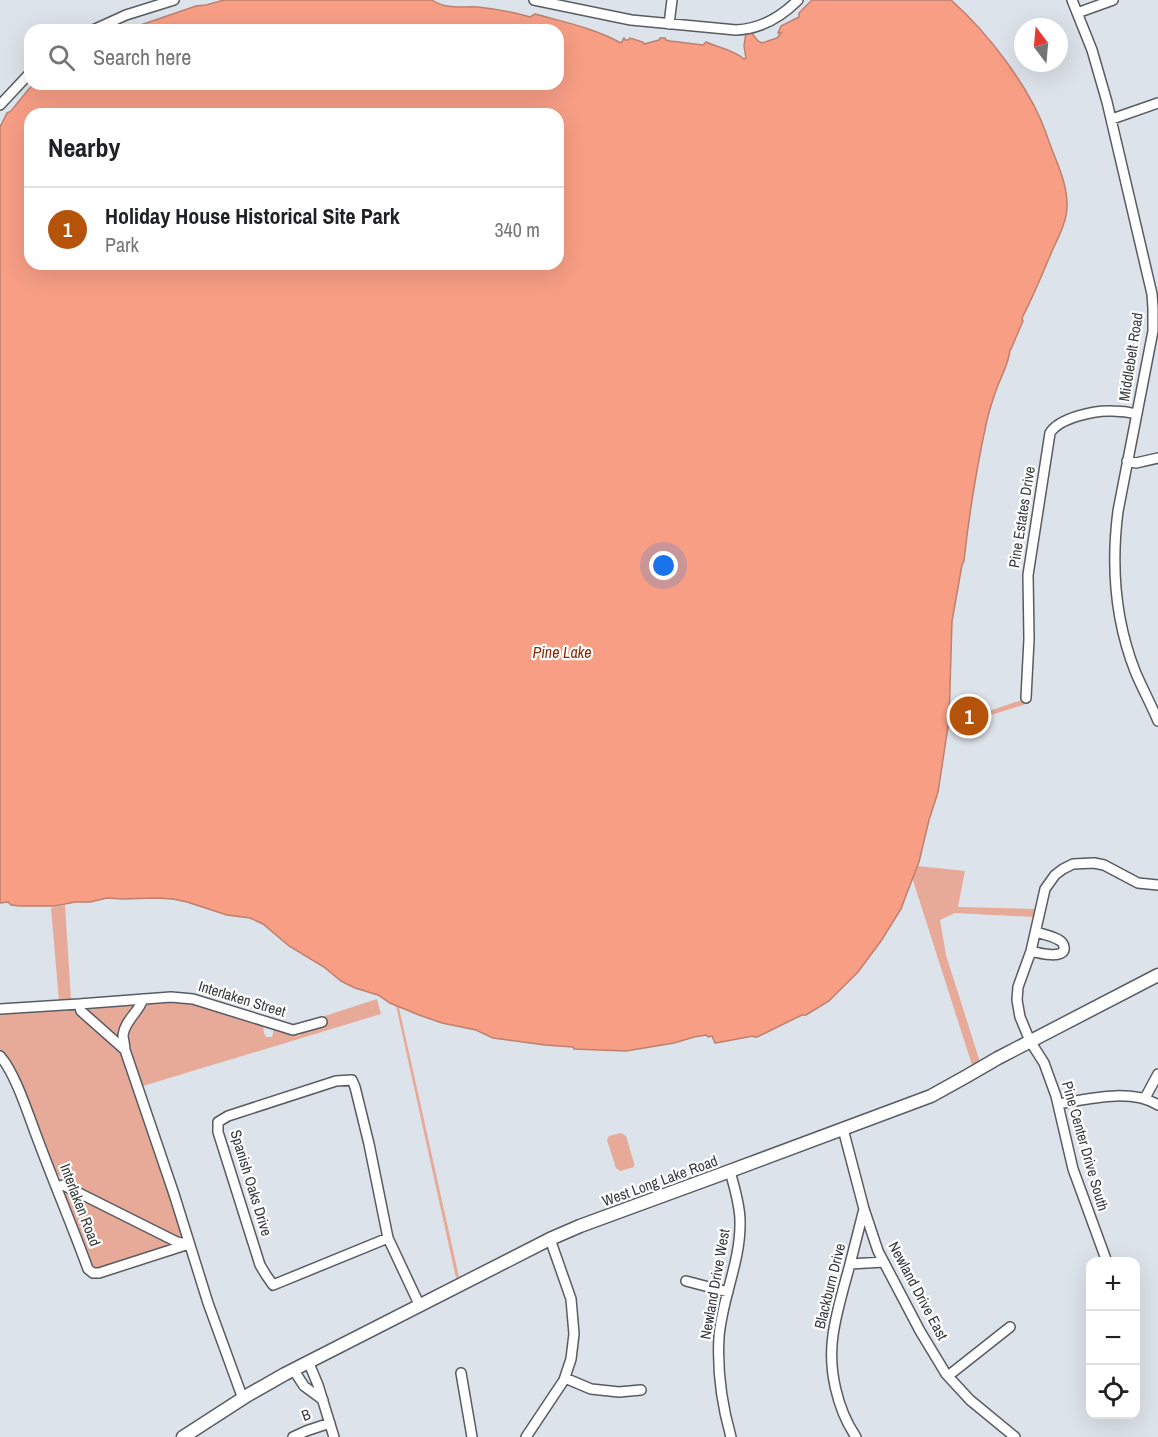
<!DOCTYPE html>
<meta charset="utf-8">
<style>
:root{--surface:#fff;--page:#f6f6f6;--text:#202124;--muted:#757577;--line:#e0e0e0;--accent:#b45309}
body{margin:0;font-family:"Archivo Narrow",sans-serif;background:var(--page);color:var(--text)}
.controls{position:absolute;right:18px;bottom:18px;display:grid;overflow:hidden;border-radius:12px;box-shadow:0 6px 24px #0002}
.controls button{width:54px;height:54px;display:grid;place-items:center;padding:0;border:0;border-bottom:2px solid var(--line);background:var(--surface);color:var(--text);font:30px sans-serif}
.compass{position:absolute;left:1014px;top:18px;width:54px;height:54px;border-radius:50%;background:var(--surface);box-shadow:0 6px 24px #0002;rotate:344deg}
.you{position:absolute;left:664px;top:566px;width:21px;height:21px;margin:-15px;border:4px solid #fff;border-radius:50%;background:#1a73e8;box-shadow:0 0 0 9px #1a73e833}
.badge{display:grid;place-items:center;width:39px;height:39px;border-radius:50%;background:var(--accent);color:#fff;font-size:20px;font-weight:700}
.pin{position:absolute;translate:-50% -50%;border:3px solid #fff;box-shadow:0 2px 6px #0006}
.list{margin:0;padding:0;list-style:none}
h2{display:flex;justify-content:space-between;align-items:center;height:78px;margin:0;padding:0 24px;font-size:26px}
h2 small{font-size:20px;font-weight:400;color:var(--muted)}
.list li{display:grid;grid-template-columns:39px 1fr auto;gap:18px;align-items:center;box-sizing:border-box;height:84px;padding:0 24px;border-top:2px solid var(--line)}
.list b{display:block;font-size:22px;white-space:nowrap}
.list p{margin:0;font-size:20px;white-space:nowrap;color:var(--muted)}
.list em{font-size:20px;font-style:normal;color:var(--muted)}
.icon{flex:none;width:33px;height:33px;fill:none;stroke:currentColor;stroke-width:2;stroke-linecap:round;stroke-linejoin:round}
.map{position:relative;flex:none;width:1158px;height:1437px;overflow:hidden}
.search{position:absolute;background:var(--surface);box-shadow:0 6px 24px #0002;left:24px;top:24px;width:540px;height:66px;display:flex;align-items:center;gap:15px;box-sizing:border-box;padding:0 21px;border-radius:18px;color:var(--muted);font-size:22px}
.panel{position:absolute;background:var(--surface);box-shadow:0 6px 24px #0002;left:24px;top:108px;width:540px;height:162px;border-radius:18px}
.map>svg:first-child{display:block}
</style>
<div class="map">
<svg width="1158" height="1437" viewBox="0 0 1158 1437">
<rect width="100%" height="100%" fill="#dde3ea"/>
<path fill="#e8aa98" d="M1025,699L1026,704L947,729L949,712H986Z
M918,866L965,871L958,907L1036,909L1035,917L955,913L940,920L946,955L980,1062L972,1065L909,868Z
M65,905L71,1000L59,1001L51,908Z
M377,999L381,1014L143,1086C138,1072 130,1057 127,1042C126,1032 131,1024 137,1016C141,1010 147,1003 154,1001C182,995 235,1017 263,1025L264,1033L266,1037H272L274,1029L297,1034L300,1037L297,1025Z
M395,1001L398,1003L459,1277L456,1278Z
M131,1003L133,1009L119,1039L87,1013L86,1007Z
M63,1007L74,1011L82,1016L121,1051L127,1063L183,1238L179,1239L67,1182L57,1174L50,1161L9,1063L0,1051V1012Z
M621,1133L626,1136L634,1163V1167L620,1171L616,1168L607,1140L609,1136Z
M68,1190L167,1240L170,1244L166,1248L97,1270L93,1268L63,1194L64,1191Z"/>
<path fill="#f79e85" stroke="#bd806f" stroke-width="1.5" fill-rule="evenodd" d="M224,0H432C446,10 463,6 478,7C496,9 513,12 530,17L535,14C564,22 594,28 621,43L624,38L625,40H628L630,38L643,42L644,44L659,40L660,38H665L666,40L670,41L703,45L706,42C719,48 734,50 744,59L746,58L744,46L746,33L751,32L758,41L762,43L777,38L781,33H778L781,26L799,17V13L812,0H951C988,33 1030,87 1046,133C1054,158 1068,181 1067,208C1066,225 1056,241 1050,256C1041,277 1032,299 1022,318L1023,321L1011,349L1010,350C1009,362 1003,373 998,385C994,396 990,408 987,420C977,466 969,514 964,561L962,565L952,621L949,720L938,792L929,820L919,862L905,898L901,909L881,941L858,972L829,1001L806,1015H802L757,1037H754L753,1036L716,1043H715L712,1036L708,1037L706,1035L694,1037L674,1043L626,1051L574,1049L573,1047L545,1045L493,1038L476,1030L442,1023L419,1015L390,1003L378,995L355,988L341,981L324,967L289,946L263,924L250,918L227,915L187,902L173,899L155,898L122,899L107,898L90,902H75L55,906H20L11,905L8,902L0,903V127L7,113L11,111L28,90L34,84H558V30H126L196,6L206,5ZM30,114H558V264H30Z"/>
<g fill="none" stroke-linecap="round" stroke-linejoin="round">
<g stroke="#585c62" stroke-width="12">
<path id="minor" d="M534,0L631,20L736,30C761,29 781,17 798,0
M1072,0L1092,50L1107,102L1152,294L1153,308V331L1118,511C1111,566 1115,620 1135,671C1142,688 1151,704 1158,721
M1077,13L1113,0
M669,24L672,0
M93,30L126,15L174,0
M0,105L30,73
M1112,119L1158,103
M1127,461L1136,463L1158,458
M1026,698L1029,639L1028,575L1050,433C1059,418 1095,410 1112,411C1121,411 1129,412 1137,414
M1031,951C1038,953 1066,960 1064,947C1064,944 1061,941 1059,940C1052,936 1043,934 1036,932
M143,999C139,1012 125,1020 123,1035C123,1039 125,1045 125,1050L174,1194L208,1303L243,1399
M79,1004L171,997L193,999L293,1030L322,1022
M0,1009L79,1004L81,1011L125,1050
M0,1056C16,1074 29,1117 38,1140C54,1183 72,1225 88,1269L93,1273H99L189,1244
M1145,1098L1158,1074
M1058,1104C1088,1099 1131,1088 1158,1105
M843,1129L864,1209L878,1251L920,1331L946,1374L970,1400L1015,1437
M730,1171C734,1187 740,1204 740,1221C741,1261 722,1298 719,1337C717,1371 722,1405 731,1437
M57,1187L63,1185L177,1242L186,1244
M388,1238L273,1285L266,1275L260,1265L218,1132V1122L228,1116L336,1081L352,1080L355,1087L369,1144L388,1238L419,1304
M1107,1262L1073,1169L1056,1096L1044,1063L1030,1041L1020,1017L1017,1000L1018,987L1031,951L1045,889L1055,875L1063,869L1073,864L1094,863L1104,865L1138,883L1158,885
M850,1264L884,1262
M686,1281L728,1292
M308,1361L318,1385L334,1437
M293,1369L304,1386L323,1400
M461,1373L472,1437
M948,1376L1010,1327
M565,1378L591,1389L619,1392L641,1390
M293,1437L306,1431L330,1423
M526,1437L564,1380L571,1359L574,1334L571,1299L550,1239
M856,1437C837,1409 828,1369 833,1335C836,1313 843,1290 849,1268C854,1248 859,1229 864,1209"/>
</g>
<g stroke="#585c62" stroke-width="15">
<path id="major" d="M183,1437L248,1395L285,1374L550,1239L580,1226L730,1171L931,1096L967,1076L998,1058L1158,975"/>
</g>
<use href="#minor" stroke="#fff" stroke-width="9"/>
<use href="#major" stroke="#fff" stroke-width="12"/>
</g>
<g text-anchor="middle" stroke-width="4.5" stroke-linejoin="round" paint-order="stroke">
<g font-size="15" fill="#373a3c" stroke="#fff">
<text transform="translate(1131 357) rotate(-81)" y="5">Middlebelt Road</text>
<text transform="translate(1022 517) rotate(-81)" y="5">Pine Estates Drive</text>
<text transform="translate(242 999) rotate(17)" y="5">Interlaken Street</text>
<text transform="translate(1085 1146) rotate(74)" y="5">Pine Center Drive South</text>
<text transform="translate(660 1181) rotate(-20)" y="5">West Long Lake Road</text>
<text transform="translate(251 1183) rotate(73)" y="5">Spanish Oaks Drive</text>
<text transform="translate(80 1205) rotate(69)" y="5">Interlaken Road</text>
<text transform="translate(715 1284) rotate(-80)" y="5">Newland Drive West</text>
<text transform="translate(830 1286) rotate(-76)" y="5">Blackburn Drive</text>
<text transform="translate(918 1291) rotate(62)" y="5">Newland Drive East</text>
<text transform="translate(306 1415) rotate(-21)" y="5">B</text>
</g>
<g font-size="16" font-style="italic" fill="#8d2704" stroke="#fff">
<text x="562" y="658">Pine Lake</text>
</g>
</g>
</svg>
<div class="controls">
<button>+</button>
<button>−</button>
<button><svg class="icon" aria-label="locate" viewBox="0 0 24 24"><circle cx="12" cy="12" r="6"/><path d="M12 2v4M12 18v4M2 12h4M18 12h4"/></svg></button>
</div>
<svg class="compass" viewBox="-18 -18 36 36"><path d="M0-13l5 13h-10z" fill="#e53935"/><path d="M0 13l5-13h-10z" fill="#757577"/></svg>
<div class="you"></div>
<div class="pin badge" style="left:969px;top:716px">1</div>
<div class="search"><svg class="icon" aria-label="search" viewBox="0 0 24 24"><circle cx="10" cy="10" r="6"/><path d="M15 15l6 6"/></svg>Search here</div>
<section class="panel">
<h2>Nearby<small></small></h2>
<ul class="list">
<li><span class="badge">1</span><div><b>Holiday House Historical Site Park</b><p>Park</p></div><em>340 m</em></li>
</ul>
</section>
</div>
